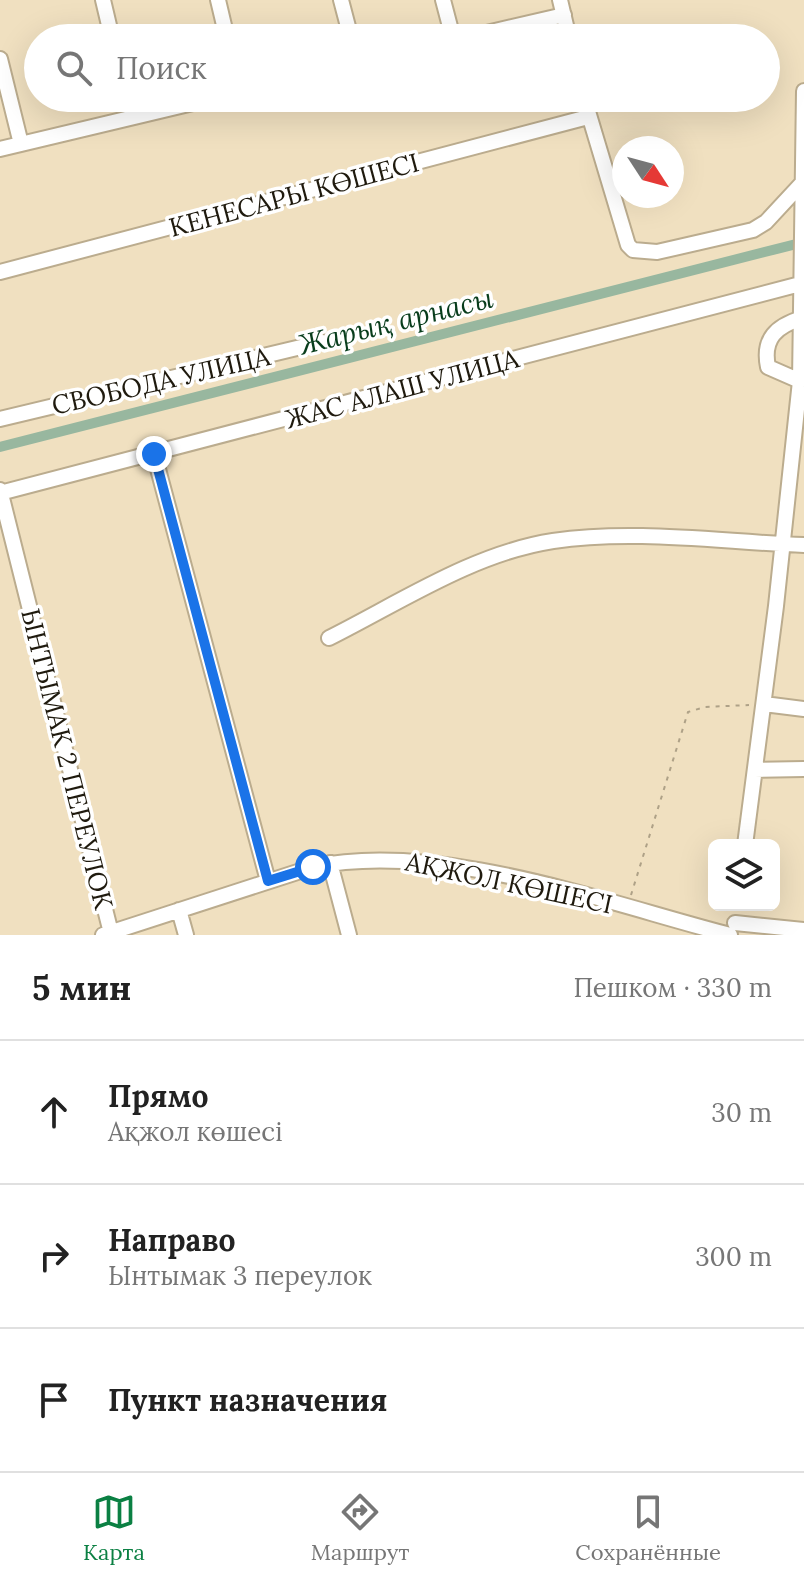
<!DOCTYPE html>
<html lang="ru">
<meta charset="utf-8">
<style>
:root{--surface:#fff;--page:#f6f6f6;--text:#222;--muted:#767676;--line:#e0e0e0;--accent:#0b8043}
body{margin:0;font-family:Lora,serif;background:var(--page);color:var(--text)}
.controls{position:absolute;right:24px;bottom:24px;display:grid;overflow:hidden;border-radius:12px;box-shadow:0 8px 32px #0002}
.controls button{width:72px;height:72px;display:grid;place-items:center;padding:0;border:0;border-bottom:2px solid var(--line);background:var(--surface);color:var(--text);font:40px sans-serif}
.compass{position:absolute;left:612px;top:136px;width:72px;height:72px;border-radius:50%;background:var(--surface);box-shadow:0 8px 32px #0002;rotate:126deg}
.stop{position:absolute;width:24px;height:24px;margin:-18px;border:6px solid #1a73e8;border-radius:50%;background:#fff}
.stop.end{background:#1a73e8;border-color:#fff;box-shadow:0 2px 8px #0008}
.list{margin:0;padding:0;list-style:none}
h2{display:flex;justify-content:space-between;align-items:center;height:104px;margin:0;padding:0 32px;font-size:34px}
h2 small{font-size:26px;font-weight:400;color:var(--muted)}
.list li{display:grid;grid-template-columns:52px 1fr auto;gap:24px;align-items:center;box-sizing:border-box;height:144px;padding:0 32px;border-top:2px solid var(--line)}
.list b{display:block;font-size:30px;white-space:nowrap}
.list p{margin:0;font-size:26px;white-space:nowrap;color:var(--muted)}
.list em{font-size:26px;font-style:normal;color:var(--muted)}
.icon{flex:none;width:44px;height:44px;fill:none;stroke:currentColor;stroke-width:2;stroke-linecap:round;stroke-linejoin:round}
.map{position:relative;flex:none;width:804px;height:935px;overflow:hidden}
.search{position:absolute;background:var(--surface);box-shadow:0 8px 32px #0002;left:24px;right:24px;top:24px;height:88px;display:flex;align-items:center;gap:20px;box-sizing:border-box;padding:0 28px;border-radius:44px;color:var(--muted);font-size:30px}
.sheet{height:536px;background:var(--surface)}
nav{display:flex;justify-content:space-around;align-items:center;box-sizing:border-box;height:112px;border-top:2px solid var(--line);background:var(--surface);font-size:22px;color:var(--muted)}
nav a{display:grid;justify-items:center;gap:4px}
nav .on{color:var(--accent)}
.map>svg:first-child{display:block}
</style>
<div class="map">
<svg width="804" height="935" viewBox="0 0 804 935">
<rect width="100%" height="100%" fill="#f0e0c0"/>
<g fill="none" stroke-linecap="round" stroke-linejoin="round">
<path stroke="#98b79f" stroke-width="10" d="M0,447L804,242"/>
<g stroke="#bbac8e" stroke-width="18">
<path id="minor" d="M103,0L112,38
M218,0L227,38
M341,0L351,38
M443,0L453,38
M560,0L569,38
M465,38L564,15
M0,59L21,144
M128,98L133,117
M584,98L628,245L633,250L657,252L753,230L766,222L804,181
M0,149L214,98
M0,272L588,117
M800,381L768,367C762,338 777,326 802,318
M0,419L322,342
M154,454L268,881
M0,490L111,933
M0,493L804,283
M329,638C399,603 474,553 553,541C635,529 721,542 804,545
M764,704L804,709
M755,770L804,769
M745,845L776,606L800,381L804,91
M330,863L349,935
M179,910L186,935
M735,923L804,930
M103,935L313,867C439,840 606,903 730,935"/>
</g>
<path stroke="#aea187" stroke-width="2" stroke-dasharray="4 6" stroke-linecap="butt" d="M631,895L688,712L705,707L749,705"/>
<use href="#minor" stroke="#fff" stroke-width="14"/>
</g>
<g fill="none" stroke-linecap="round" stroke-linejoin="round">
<path stroke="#1a73e8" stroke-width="10" d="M154,454L268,881L313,867"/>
</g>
<g text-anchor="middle" stroke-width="7" stroke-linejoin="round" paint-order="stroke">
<g font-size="26" fill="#1f1a0e" stroke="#fff">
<text transform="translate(294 195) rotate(-15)" y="9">КЕНЕСАРЫ КӨШЕСІ</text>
<text transform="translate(161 381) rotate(-13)" y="9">СВОБОДА УЛИЦА</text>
<text transform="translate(402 389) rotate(-15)" y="9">ЖАС АЛАШ УЛИЦА</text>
<text transform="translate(67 759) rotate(76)" y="9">ЫНТЫМАК 2 ПЕРЕУЛОК</text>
<text transform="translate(509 883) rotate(12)" y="9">АҚЖОЛ КӨШЕСІ</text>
</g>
<g font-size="28" font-style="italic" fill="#083d1c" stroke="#fff">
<text transform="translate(396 321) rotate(-14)" y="10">Жарық арнасы</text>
</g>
</g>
</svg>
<div class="controls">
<button><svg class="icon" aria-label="layers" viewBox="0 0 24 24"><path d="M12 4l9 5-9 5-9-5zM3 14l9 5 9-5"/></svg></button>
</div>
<svg class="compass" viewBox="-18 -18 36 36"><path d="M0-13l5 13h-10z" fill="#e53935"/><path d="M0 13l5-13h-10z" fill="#767676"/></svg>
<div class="stop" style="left:313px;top:867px"></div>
<div class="stop end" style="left:154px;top:454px"></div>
<div class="search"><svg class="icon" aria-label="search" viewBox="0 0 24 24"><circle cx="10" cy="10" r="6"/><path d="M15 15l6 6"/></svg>Поиск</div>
</div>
<section class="sheet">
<h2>5 мин<small>Пешком · 330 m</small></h2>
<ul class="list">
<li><svg class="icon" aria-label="ahead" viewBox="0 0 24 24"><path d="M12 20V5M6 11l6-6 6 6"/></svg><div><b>Прямо</b><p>Ақжол көшесі</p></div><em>30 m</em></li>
<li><svg class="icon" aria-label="right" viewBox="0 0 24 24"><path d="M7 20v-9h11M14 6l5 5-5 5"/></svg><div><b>Направо</b><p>Ынтымак 3 переулок</p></div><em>300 m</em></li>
<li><svg class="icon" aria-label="arrive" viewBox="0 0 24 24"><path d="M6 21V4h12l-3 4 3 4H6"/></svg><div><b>Пункт назначения</b></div></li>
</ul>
</section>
<nav>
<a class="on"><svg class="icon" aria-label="map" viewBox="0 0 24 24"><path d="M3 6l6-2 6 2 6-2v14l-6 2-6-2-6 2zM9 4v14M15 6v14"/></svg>Карта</a>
<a><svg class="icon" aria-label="directions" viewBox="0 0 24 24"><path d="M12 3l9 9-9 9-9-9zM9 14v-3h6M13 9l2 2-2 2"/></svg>Маршрут</a>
<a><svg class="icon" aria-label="saved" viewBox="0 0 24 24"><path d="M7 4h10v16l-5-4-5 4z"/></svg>Сохранённые</a>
</nav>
